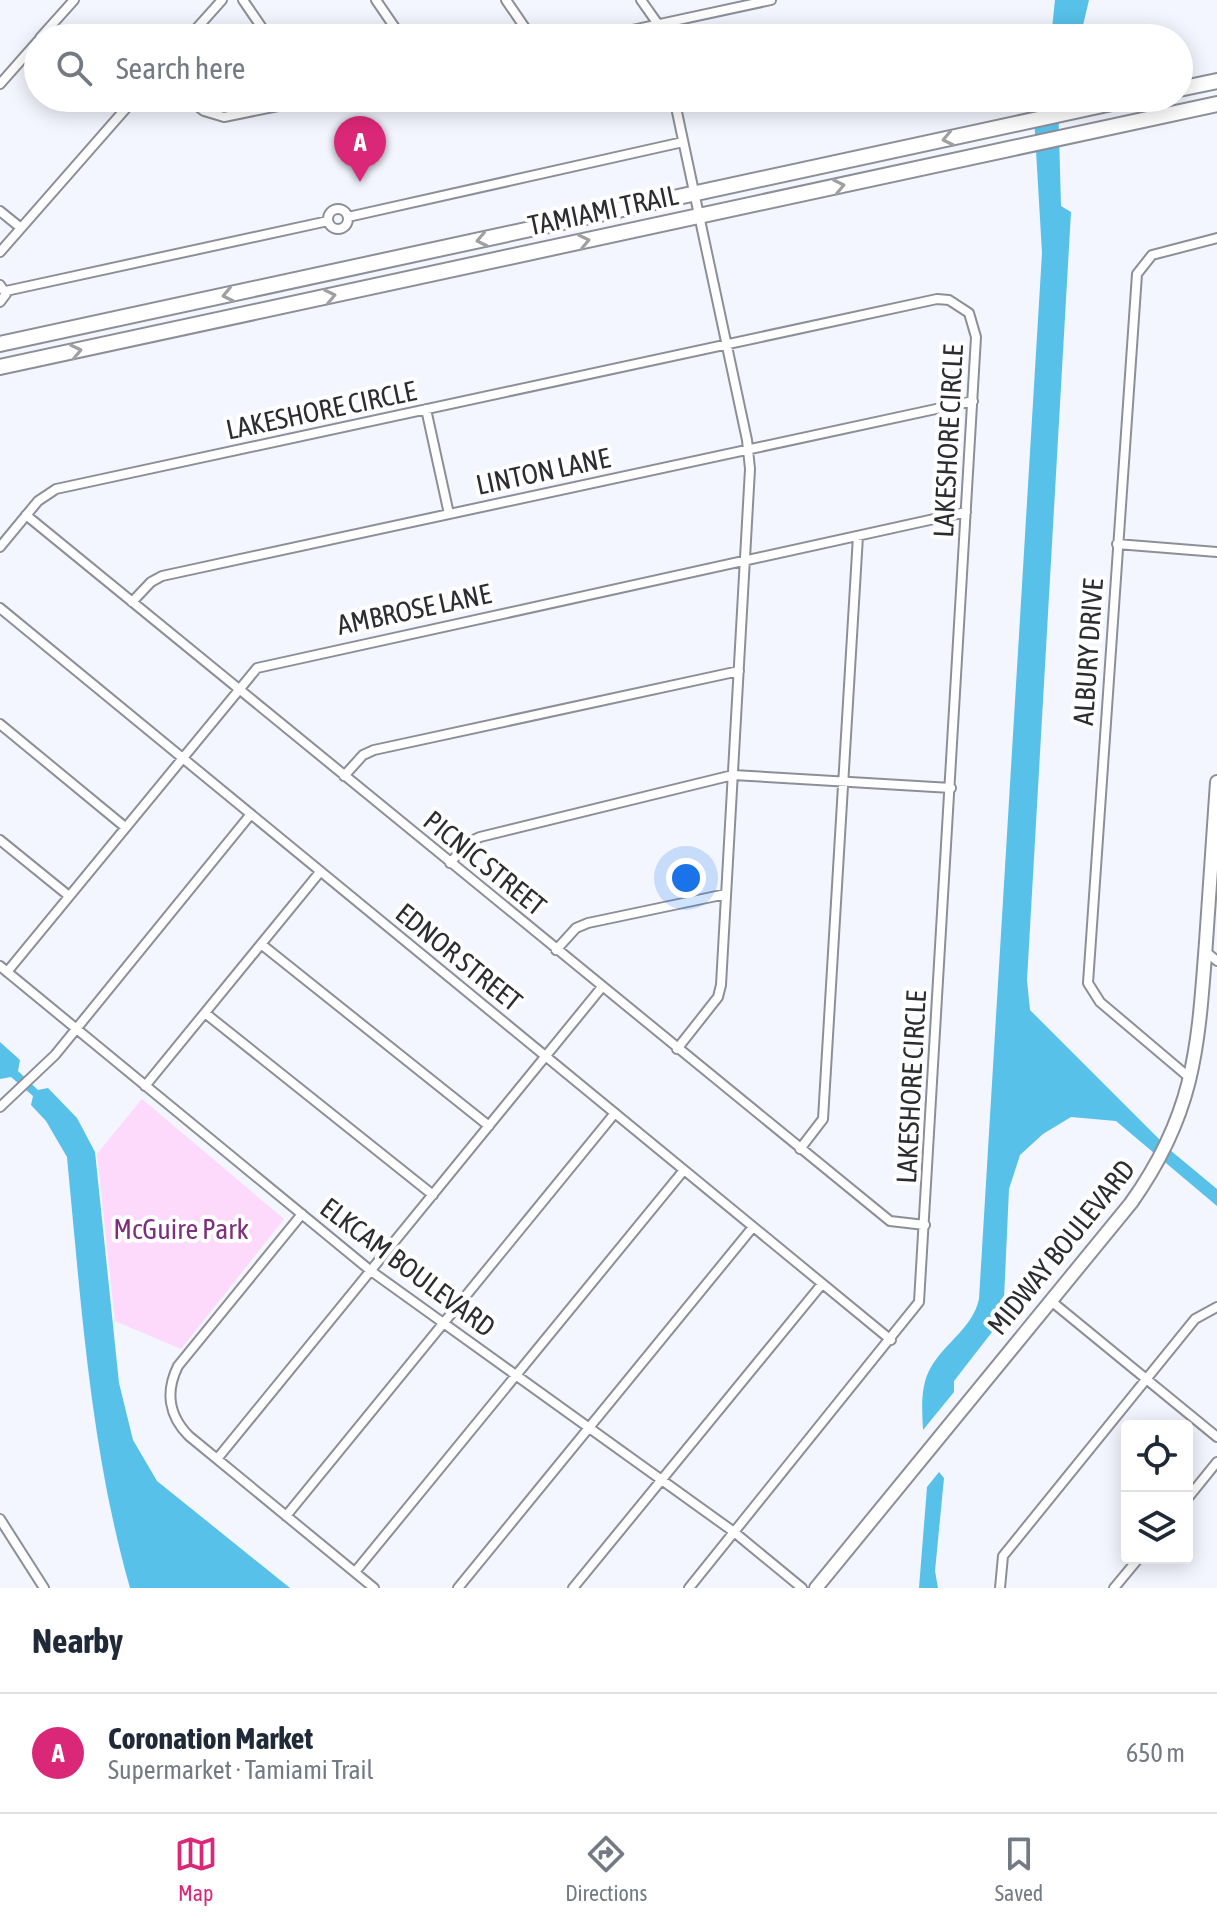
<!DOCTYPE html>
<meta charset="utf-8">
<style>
:root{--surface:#fff;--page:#f2f2f3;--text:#1f2937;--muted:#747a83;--line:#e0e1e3;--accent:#db2777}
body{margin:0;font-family:"Asap Condensed",sans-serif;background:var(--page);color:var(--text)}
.controls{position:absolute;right:24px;bottom:24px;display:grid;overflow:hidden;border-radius:8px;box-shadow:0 4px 20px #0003}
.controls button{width:72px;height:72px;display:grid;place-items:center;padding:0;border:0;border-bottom:2px solid var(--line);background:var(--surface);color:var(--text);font:40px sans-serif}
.you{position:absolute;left:686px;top:878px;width:28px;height:28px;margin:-20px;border:6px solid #fff;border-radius:50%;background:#1a73e8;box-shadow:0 0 0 12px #1a73e833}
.badge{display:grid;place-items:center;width:52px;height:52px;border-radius:50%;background:var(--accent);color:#fff;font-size:26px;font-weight:700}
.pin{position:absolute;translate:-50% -66px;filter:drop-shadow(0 2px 4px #0008)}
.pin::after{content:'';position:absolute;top:42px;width:28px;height:24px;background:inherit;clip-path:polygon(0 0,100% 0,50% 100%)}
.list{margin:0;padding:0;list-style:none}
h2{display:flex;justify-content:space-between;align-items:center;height:104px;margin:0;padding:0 32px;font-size:34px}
h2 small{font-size:26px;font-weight:400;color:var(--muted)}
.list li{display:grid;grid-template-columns:52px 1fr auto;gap:24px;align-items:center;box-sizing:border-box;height:120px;padding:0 32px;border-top:2px solid var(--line)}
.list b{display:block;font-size:30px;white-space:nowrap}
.list p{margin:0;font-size:26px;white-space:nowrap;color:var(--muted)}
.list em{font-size:26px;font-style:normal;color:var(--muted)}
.icon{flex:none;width:44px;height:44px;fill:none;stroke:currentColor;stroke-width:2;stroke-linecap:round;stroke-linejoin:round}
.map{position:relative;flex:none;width:1217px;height:1588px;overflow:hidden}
.search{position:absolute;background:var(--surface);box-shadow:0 4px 20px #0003;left:24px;right:24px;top:24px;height:88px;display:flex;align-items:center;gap:20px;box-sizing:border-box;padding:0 28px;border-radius:44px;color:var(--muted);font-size:30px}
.sheet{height:224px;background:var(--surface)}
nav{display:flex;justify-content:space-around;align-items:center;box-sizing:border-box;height:112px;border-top:2px solid var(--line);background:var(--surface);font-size:22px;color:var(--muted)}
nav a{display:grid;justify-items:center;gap:4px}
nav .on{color:var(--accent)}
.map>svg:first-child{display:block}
</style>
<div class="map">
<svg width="1217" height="1588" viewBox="0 0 1217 1588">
<rect width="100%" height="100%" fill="#f3f5ff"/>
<path fill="#fdd9fb" d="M142,1099L284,1219L181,1349L115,1321L97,1154Z"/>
<path fill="#57c1e9" d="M1055,0H1089L1080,38H1051Z
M1058,98L1061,206L1071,212L1027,980L1030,1010L1170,1150L1217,1189V1206L1116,1121L1071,1117L1043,1134L1020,1155L1009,1189L1004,1299L999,1323L954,1381V1392L923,1430C922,1409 920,1386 931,1367C946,1342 973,1327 979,1299L1042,253L1033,99Z
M0,1042L20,1060L18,1071L38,1090L48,1088L77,1118L95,1152L119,1383L133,1440L157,1481L290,1588H130C90,1448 81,1301 67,1157L46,1121L31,1105L33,1096L11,1077L0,1079Z
M939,1472L944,1478L935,1571L938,1588H919L927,1487Z"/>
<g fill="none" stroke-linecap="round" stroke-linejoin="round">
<g stroke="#8d8f98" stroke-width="12">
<path id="street" d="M243,0L269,38
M376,0L402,38
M506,0L532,38
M641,0L658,24L661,38
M40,38L74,0
M188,38L222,0
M595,38L771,0
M0,84L38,41
M187,98L204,111L224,117L318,98
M674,98L747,440L750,469L721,985L718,997L677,1049
M328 219a10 10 0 1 1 20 0a10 10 0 1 1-20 0Z
M0,211L21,228
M348,217L683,142
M0,252L135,98
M0,285L6,294L0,302
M6,291L328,221
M426,409L449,514
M26,515L890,1221L925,1225
M1117,544L1217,552
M0,547L38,501L56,489L937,299L949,300L969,313L976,337L919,1302L689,1588
M132,602L151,582L162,576L973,401
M0,608L891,1340
M0,724L125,827
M344,776L363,755L374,750L739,671
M0,840L69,896
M450,863L469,842L480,837L733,775L951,788
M261,944L489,1126
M556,950L576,928L588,923L726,894
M1205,951L1217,961
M0,966L371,1271L734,1532L802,1588
M7,972L257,668L966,512
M205,1013L433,1195
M1191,1079L1100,1002L1088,983L1137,274L1152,255L1217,238
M145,1086L320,872
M0,1107L55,1055L251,814
M800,1149L823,1119L858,536
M302,1214L178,1366C165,1392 169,1416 189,1436L374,1588
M1051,1301L1217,1437
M217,1459L602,987
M1187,1499L1217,1462
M286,1516L615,1113
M0,1519L44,1588
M355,1572L684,1170
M458,1588L753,1227
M573,1588L822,1284
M1000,1588L1003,1556L1195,1319L1217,1307
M1114,1588L1139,1558"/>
</g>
<g stroke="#8d8f98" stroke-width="16">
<path id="secondary" d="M816,1588L1131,1203C1195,1113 1198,1048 1206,942C1210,889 1213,835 1217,782"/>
</g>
<g stroke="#8d8f98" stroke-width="18">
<path id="primary" d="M1179,89L1217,81
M0,344L1135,98
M0,367L1217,104"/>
</g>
<use href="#street" stroke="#fff" stroke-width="8"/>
<use href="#secondary" stroke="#fff" stroke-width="12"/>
<use href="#primary" stroke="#fff" stroke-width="14"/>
</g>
<defs><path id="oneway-chevron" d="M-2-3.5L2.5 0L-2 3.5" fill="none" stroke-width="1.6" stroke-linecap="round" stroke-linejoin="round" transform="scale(2)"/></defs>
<g stroke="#a0a0a2">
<use href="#oneway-chevron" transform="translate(948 139) rotate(168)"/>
<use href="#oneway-chevron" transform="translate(839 186) rotate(-12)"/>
<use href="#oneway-chevron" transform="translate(482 240) rotate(168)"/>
<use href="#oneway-chevron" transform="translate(584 241) rotate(-12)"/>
<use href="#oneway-chevron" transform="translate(228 295) rotate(168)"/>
<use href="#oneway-chevron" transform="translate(330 296) rotate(-12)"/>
<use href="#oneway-chevron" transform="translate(76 351) rotate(-12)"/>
</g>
<g text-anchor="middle" stroke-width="8" stroke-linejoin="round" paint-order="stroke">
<g font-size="28" fill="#2c2d30" stroke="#fff">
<text transform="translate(603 210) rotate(-12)" y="10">TAMIAMI TRAIL</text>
<text transform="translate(321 410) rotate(-12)" y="10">LAKESHORE CIRCLE</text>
<text transform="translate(948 441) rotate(-87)" y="10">LAKESHORE CIRCLE</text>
<text transform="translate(543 471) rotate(-12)" y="10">LINTON LANE</text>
<text transform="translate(414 609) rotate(-12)" y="10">AMBROSE LANE</text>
<text transform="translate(1088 652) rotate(-86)" y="10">ALBURY DRIVE</text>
<text transform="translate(485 863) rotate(39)" y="10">PICNIC STREET</text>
<text transform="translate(459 957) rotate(39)" y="10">EDNOR STREET</text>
<text transform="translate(911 1087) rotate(-87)" y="10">LAKESHORE CIRCLE</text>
<text transform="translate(1061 1247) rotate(-51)" y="10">MIDWAY BOULEVARD</text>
<text transform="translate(408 1267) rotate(37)" y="10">ELKCAM BOULEVARD</text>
</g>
<g font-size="28" fill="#7c307c" stroke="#fff">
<text x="181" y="1239">McGuire Park</text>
</g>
</g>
</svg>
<div class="controls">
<button><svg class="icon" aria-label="locate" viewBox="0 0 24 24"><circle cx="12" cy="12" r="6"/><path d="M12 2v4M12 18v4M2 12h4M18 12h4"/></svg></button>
<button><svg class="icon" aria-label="layers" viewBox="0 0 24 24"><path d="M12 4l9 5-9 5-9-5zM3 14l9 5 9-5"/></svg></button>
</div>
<div class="you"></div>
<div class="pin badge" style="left:360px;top:182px">A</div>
<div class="search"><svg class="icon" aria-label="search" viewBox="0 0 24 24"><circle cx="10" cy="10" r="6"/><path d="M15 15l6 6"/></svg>Search here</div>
</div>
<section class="sheet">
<h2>Nearby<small></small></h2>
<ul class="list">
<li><span class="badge">A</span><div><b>Coronation Market</b><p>Supermarket · Tamiami Trail</p></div><em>650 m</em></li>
</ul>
</section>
<nav>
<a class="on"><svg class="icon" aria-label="map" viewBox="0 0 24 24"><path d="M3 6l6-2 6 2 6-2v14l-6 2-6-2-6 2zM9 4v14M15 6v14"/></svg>Map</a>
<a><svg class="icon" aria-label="directions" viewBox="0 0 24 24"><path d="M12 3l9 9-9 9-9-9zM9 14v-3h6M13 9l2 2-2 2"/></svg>Directions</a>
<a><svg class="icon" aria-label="saved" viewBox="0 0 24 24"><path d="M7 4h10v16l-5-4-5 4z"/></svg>Saved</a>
</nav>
